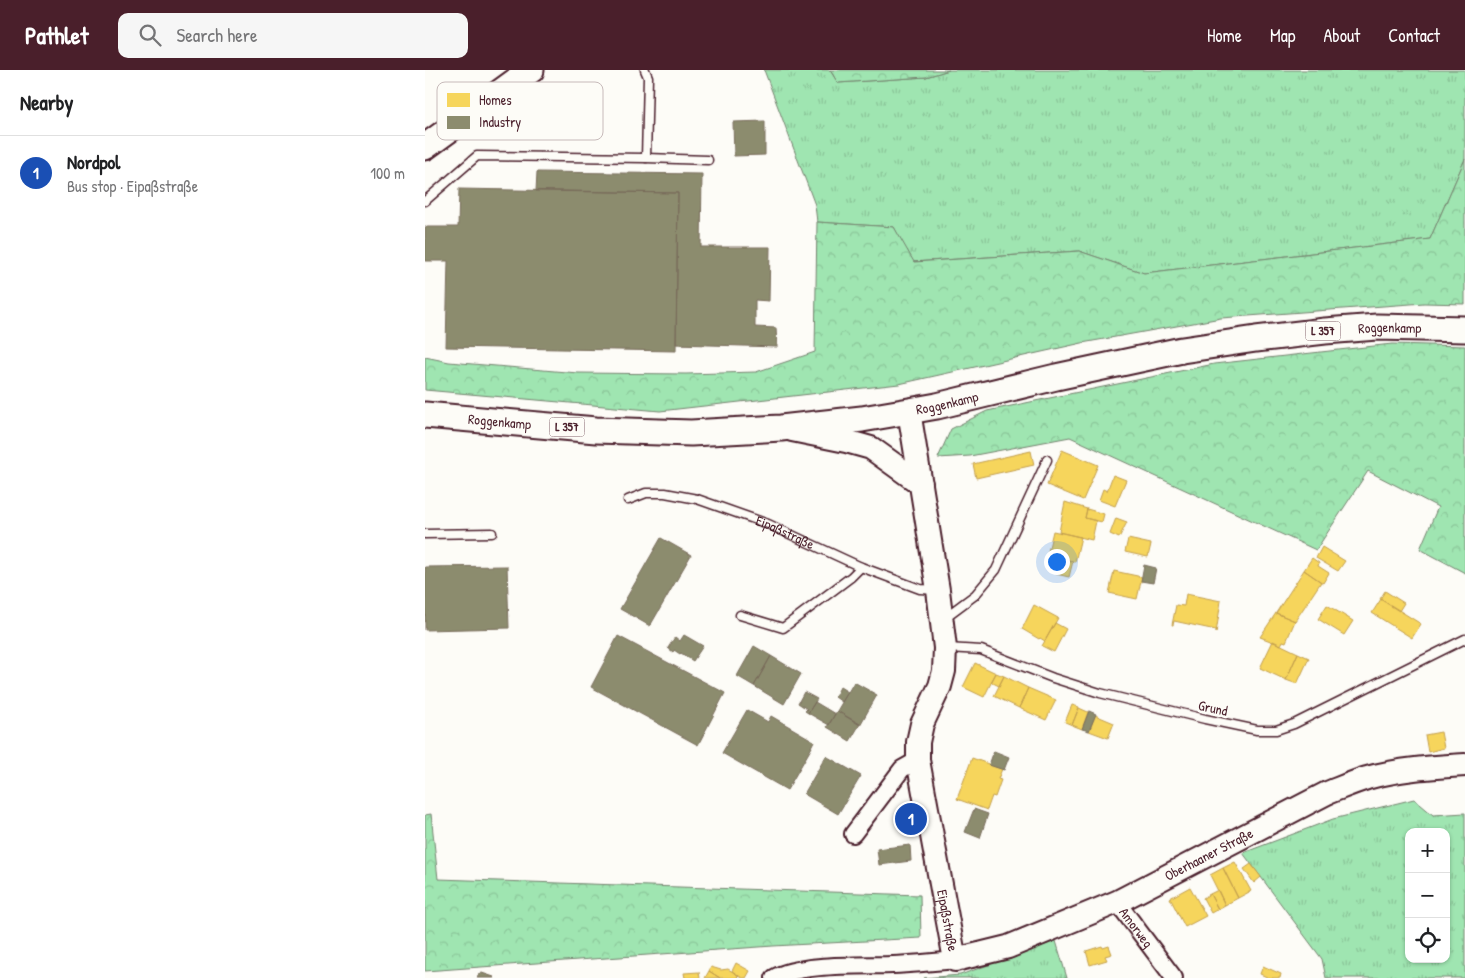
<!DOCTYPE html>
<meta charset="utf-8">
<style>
:root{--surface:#fff;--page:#f6f6f6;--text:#202124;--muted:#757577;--line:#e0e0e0;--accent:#4a1f2b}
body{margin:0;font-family:"Patrick Hand",sans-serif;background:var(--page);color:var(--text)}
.controls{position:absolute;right:15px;bottom:15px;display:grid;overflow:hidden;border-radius:10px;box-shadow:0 1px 4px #0004}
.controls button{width:45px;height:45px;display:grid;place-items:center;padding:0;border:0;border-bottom:1px solid var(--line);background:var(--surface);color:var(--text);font:25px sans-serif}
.you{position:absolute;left:631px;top:491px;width:18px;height:18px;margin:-12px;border:4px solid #fff;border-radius:50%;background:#1a73e8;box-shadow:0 0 0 8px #1a73e833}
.badge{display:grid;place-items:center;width:32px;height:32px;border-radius:50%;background:var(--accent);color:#fff;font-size:16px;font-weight:700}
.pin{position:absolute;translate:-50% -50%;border:2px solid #fff;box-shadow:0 1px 5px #0006}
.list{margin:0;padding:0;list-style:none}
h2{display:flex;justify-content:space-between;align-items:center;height:65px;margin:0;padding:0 20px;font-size:21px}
h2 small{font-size:16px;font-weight:400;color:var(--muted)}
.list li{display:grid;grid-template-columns:32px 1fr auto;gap:15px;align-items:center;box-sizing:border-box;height:75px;padding:0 20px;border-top:1px solid var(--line)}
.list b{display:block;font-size:19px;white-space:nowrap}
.list p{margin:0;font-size:16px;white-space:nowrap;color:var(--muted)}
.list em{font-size:16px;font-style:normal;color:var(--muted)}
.icon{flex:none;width:28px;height:28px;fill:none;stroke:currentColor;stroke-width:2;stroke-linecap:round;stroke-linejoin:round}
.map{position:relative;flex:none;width:1040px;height:908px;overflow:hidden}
header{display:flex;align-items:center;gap:30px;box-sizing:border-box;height:70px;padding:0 25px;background:var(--accent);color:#fff}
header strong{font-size:24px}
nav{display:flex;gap:28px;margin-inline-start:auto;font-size:18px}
.search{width:350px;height:45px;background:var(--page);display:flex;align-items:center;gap:12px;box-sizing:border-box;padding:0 18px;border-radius:10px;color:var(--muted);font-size:19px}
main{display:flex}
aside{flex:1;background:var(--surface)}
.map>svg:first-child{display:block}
</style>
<header>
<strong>Pathlet</strong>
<div class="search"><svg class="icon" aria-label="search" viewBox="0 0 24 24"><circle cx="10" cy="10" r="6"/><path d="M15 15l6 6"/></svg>Search here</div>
<nav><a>Home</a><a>Map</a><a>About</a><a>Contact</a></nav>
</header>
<main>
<aside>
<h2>Nearby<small></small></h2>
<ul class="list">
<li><span class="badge" style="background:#1a4fb4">1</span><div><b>Nordpol</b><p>Bus stop · Eipaßstraße</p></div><em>100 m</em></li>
</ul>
</aside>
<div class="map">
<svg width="1040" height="908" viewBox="0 0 1040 908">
<defs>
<pattern id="grass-tufts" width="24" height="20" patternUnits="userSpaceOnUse" patternTransform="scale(1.25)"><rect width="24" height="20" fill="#9fe5b1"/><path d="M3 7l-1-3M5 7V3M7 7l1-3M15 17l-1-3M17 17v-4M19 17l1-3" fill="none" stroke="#8ac498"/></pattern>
<pattern id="forest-crowns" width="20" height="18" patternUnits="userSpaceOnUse" patternTransform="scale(1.25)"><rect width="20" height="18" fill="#9fe5b1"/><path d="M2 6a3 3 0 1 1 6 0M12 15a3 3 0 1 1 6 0" fill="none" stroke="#8ac498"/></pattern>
</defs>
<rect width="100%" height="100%" fill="#fdfcf7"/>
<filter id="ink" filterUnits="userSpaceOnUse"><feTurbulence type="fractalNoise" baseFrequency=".02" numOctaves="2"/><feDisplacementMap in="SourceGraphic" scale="10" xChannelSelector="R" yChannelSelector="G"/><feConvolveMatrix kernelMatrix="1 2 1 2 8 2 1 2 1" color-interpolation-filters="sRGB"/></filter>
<g filter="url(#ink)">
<path fill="url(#grass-tufts)" stroke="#74826e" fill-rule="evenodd" d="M339,0H405L413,13L501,7L524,0H1040V89L1005,169L719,203L654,181L487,192L469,157L392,152L390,135Z
M989,729L1008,745L1040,743V908H901L897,889L818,783L908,749ZM984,762H1021V889H984Z
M631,871L642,908H499L535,905Z"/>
<path fill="url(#forest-crowns)" stroke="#74826e" d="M405,0H524L501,7L413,13Z
M1040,89V234L999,233L796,248L657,273L474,314L235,341L0,320V287L24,292L153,303L261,304L331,302L390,282L392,152L469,157L489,192L654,181L719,203L1005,169Z
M967,274L1040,276V503L995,479L1013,437L943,401L891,480L645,367L545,386L513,388L526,359L562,341L789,294Z
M6,744L13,809L495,825L496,868L348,876L0,901V745Z"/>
<path fill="#f6d55c" stroke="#c29e4d" d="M637,380L673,395L658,430L622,415Z
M606,381L609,395L551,408L548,394Z
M688,405L701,410L690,436L674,430L678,419L682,421Z
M640,432L662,439L660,448L671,451L667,470L634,462Z
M662,439L679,444L677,452L660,448Z
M691,448L702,452L694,468L685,464Z
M628,461L656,467L650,492L634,488L633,493L621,490Z
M703,469L726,474L723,487L700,482Z
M897,477L920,491L913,501L891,488Z
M634,488L648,491L644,507L631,504Z
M887,488L894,493L893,496L904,503L898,513L879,500Z
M879,500L896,512L870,551L851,543Z
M689,501L717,507L712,529L684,523Z
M960,521L979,533L974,541L955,529Z
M761,524L796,531L791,563V560L749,551L748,555H747L751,535L759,536Z
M956,529L996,554L987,568L947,543Z
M609,535L633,548L620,571L615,568L614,569L597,559Z
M902,535L928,551L919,565L893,549Z
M851,543L870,551L861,572L858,571L856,575L835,567Z
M630,553L641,559L629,582L617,576Z
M848,571L873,583L861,610L835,598Z
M873,583L884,588L872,614L861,610Z
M550,593L571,603L559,627L538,617Z
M571,603L579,606L574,616L566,612Z
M579,606L603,618L594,638L569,626Z
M603,618L631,630L621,650L594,638Z
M647,635L654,637L647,655L640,652Z
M654,638L663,642L657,659L647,655Z
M670,645L689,653L683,668L664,661Z
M1016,662L1019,678L1003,682L1000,665Z
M547,688L577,699L573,709L576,710L570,727L567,726L562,740L532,729Z
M810,792L826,821L813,828L798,798Z
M826,794L836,807L829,813L819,799Z
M798,798L813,828L800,835L785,805Z
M765,817L781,846L760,857L745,828Z
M793,820L800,835L793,839L785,824Z
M785,824L793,839L786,843L778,828Z
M677,876L678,878L684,876L687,884L680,886L682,890L665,895L661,881Z
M311,893L325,901L321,908H317L307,901Z
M838,896L856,904L855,908H844L835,904Z
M286,897L296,900L303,899L313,905L312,908H295L284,901Z
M284,901L295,908H280Z
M274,902L275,908H260L259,903Z"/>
<path fill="#8c8c6e" stroke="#786b5a" d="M340,51V85L309,86L308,52Z
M112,102L277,104L276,177H345L344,231L330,230V257L351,258L352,277L251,274L253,123L111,121Z
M34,119L253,123L251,281L21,277L23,191H0V157H33Z
M236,468L266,485L225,556L195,539Z
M719,495L731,498L728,513L716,511Z
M82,496L84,558L0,560V497Z
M259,565L278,576L268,591L256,583L255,584L249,580L248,582L243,578L250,567L255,571Z
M193,566L300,623L273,675L166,617Z
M329,576L346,586L329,616L312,606Z
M346,586L376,604L359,634L329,616Z
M429,612L452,625L435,655L412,641Z
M415,617L423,622L417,632L410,627Z
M379,622L392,629L383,643L380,641L382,639L373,633Z
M390,632L410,644L404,655L383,643Z
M322,640L343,652L346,646L389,671L386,677H387L362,720L297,683Z
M412,641L435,654L425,671L402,657Z
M664,641L671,644L664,661L657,659Z
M569,681L584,687L579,700L564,695Z
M401,686L436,706L413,744L379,724Z
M549,739L563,744L555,768L540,762Z
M485,775L486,791L454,795L452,779Z
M57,903L69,907V908H52L53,905Z"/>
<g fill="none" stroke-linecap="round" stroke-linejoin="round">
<g stroke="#4a1f2b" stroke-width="11">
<g id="lane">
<path d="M220,0L223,7L221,88"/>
<path d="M0,131L52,86L221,88L283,90"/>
<path id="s1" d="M203,430L221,423H240L272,429L343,454L436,497L495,519L512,520"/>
<path d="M0,464L67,463"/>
<path d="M315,545L358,558L426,507L436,497"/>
<path d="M519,548L550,525L571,500L622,390"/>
<path d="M522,578L556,580L628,608L675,623L780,649L832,660H851L869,654L1040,569"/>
</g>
</g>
<g stroke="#4a1f2b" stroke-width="20">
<g id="street">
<path d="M428,764L477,699L493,690"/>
<path id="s2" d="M692,832L749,908"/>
<path d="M349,908C373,893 438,896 468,895C489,894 510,892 530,890"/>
</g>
</g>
<g stroke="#4a1f2b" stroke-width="26">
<g id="secondary">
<path id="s3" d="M484,341L513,520L520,578L519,601L515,616L497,654L493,672V690L530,890L583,877L692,832L902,723C915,718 929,712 942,708C974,699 1007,697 1040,695"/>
<path d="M367,360L421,371L446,378L496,414"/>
</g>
</g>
<g stroke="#4a1f2b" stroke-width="29">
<g id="primary">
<path d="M0,77L106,0"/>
<path id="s4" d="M0,345L171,360L266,363L356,358L437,349L484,341L512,336L631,307L757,280L831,269L900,261L952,257L1040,259"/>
</g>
</g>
<use href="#lane" stroke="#fdfcf7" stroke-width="8"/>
<use href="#street" stroke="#fdfcf7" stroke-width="16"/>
<use href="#secondary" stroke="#fdfcf7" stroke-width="22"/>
<use href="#primary" stroke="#fdfcf7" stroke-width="25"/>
</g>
</g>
<g text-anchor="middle" stroke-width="5" stroke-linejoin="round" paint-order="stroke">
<g fill="#fdfcf7" stroke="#806168" stroke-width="1">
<rect x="880.5" y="251.5" width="35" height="19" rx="4"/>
<rect x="124.5" y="347.5" width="35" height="19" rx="4"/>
</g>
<g font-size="12" font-weight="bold" fill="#4a1f2b">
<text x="898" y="265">L 357</text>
<text x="142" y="361">L 357</text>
</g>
<g font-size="14" fill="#4a1f2b" stroke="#fdfcf7">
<text dy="5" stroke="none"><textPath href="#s4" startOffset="975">Roggenkamp</textPath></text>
<text dy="5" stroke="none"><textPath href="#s4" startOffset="525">Roggenkamp</textPath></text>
<text dy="5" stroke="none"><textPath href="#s4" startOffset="75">Roggenkamp</textPath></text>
<text dy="5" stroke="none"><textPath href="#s1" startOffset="165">Eipaßstraße</textPath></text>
<text transform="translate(788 638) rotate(12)" y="5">Grund</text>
<text dy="5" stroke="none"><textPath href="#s3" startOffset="836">Oberhaaner Straße</textPath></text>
<text dy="5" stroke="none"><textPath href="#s3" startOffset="520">Eipaßstraße</textPath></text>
<text dy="5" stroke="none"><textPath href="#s2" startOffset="32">Amorweg</textPath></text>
</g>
</g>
<rect x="12" y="12" width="166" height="58" rx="8" fill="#fdfcf7" stroke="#c7baba" stroke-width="1"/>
<rect x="22" y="23" width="23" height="14" fill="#f6d55c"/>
<rect x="22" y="46" width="23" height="13" fill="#8c8c6e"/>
<g font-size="14" fill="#4a1f2b">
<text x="54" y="35">Homes</text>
<text x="54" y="57">Industry</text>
</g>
</svg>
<div class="controls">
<button>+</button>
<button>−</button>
<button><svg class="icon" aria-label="locate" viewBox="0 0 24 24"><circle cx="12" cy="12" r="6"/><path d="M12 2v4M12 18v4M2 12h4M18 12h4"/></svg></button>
</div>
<div class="you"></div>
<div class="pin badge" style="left:486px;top:749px;background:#1a4fb4">1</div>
</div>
</main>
